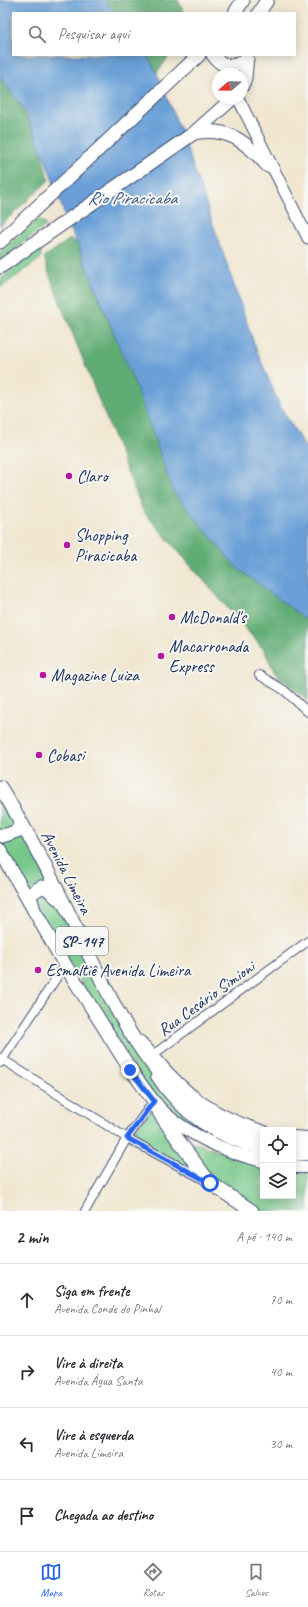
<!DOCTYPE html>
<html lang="pt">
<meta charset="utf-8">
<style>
:root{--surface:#fff;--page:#f2f2f3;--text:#2b2b33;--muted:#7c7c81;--line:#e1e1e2;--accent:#2563eb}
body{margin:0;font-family:Caveat,sans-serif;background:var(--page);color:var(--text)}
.controls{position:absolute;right:12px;bottom:12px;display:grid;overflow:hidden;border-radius:0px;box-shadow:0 2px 10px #0003}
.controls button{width:36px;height:36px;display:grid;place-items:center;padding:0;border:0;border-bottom:1px solid var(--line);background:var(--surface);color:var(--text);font:20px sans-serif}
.compass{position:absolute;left:212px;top:68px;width:36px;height:36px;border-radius:50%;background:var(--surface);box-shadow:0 2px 10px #0003;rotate:250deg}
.stop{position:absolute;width:12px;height:12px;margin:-9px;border:3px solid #2563eb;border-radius:50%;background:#fff}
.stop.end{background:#2563eb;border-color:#fff;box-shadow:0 1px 4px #0008}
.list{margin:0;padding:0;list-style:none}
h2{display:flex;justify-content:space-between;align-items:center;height:52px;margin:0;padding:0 16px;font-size:17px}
h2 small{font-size:13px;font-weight:400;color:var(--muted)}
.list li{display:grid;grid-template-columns:26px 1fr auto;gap:12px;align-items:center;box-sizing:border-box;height:72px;padding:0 16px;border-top:1px solid var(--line)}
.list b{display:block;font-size:15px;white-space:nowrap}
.list p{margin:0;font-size:13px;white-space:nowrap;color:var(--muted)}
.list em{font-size:13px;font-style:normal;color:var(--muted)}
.icon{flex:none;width:22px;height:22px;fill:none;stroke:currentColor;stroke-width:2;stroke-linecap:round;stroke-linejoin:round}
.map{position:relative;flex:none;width:308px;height:1211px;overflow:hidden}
.search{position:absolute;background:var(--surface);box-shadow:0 2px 10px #0003;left:12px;right:12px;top:12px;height:44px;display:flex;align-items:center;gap:10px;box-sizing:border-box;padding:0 14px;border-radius:0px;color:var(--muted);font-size:15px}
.sheet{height:340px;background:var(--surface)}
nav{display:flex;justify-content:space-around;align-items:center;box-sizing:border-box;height:56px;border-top:1px solid var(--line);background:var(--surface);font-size:11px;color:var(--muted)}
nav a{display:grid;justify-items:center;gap:2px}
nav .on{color:var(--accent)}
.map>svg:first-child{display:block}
</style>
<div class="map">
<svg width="308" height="1211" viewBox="0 0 308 1211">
<rect width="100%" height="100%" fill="#f6f6f2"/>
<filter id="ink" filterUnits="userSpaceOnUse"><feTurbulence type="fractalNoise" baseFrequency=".025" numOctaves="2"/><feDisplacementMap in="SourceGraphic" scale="8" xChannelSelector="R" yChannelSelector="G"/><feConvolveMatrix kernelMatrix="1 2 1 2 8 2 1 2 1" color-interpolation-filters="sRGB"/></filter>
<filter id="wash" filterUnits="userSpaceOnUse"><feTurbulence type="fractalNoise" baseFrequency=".012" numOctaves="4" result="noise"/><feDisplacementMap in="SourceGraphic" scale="16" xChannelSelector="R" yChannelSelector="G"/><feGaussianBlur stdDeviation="0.9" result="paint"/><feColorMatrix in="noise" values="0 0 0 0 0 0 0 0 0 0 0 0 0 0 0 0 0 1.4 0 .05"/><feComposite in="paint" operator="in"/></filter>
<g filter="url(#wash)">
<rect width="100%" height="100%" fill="#f1e7d1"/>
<path fill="#76c789" stroke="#487b74" d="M39,219L46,225L0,261V252Z
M43,244L40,259L0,288L1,279Z
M0,787L155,1074L263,1149V1161L232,1151L156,1104L0,851Z
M152,1109L181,1144H199L240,1160L263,1165V1196H293V1171L308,1172V1211H252L127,1138Z"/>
<path fill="#60ac75" stroke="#3e6e6a" d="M105,0H178L184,13H116Z
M146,55H170L157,73Z
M0,77C28,110 37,139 49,180L0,226Z
M70,239L77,243L113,332L308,564V701L275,673L264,650L143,511L50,277L44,257Z"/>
<path fill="#6ba0d7" stroke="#43689a" d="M0,0H105L116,13H13V55H146L157,73L182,134L255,346L279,404L308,452V621L236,567L173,491L140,397L77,243L68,225L52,178L26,112L0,77Z"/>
</g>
<g filter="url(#ink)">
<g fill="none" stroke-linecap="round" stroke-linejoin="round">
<g stroke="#3b4b6f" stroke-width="10">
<path id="minor" d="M259,675L284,690L308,712
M141,1040L154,1054L308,941
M154,1054C187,1095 216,1115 265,1130
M0,1058L127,1138L205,1180
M0,1063L65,965
M293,1135L308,1136
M85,1211L127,1138L154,1101"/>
</g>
<g stroke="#3b4b6f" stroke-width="13">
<path id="secondary" d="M238,98L308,238"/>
</g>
<g stroke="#3b4b6f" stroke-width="14">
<path id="primary" d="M130,1069C139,1081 147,1093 156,1104C179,1131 229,1154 263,1161
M157,1076C182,1115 219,1138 263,1149
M293,1155L308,1154
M293,1167H308"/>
</g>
<g stroke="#3b4b6f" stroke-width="15">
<path id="trunk" d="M235,13L243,0
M259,13L267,0
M213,55C223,69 234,68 247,59
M242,86L245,78L247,55
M194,133L233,98
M0,242L199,55
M0,267L194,133C228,126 246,142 268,166
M0,787C27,830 51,876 73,922C118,1012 155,1112 263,1139
M0,835L3,836L17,831L21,822
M0,850L65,965L130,1069
M33,906L30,897L32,893L41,887L47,888L57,898
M156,1104L160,1114L181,1144L210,1183L252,1211
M293,1144H308"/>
</g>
<use href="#minor" stroke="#fff" stroke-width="8"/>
<use href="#secondary" stroke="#fff" stroke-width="11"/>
<use href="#primary" stroke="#fff" stroke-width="12"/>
<use href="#trunk" stroke="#fff" stroke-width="13"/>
</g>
</g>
<g fill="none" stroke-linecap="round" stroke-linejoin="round" filter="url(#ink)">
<path stroke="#2563eb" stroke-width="5" d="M130,1070L154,1101L127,1138L210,1183"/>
</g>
<g fill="#b5179e" stroke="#f6f6f2" stroke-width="1.5">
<circle cx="69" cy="476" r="4"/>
<circle cx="67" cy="545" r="4"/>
<circle cx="172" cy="617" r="4"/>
<circle cx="161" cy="656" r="4"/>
<circle cx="43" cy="675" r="4"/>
<circle cx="39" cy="755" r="4"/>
<circle cx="38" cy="970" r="4"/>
</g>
<g text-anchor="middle" stroke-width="4" stroke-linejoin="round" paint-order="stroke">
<rect fill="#f6f6f2" stroke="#5d6b8a" stroke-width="1" x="56" y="927" width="52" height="28" rx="3"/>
<g font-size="16" font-weight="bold" fill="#1b2f5e">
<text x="82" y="947">SP-147</text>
</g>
<g font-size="17" fill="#1b2f5e" stroke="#f6f6f2" text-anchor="start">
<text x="77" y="482">Claro</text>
<text x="75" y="541">Shopping<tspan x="75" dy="20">Piracicaba</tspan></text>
<text x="180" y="623">McDonald's</text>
<text x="169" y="652">Macarronada<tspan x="169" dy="20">Express</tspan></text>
<text x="51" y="681">Magazine Luiza</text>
<text x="47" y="761">Cobasi</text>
<text x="46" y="976">Esmaltiê Avenida Limeira</text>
</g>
<g font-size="17" fill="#1b2f5e" stroke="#f6f6f2">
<text transform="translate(67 872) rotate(63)" y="6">Avenida Limeira</text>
<text transform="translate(206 998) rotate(-36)" y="6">Rua Cesário Simioni</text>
</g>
<g font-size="18" font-style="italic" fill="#375788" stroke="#f6f6f2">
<text x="132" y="204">Rio Piracicaba</text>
</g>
</g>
</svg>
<div class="controls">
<button><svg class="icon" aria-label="locate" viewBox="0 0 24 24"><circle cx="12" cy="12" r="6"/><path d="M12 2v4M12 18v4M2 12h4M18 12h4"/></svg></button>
<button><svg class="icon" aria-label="layers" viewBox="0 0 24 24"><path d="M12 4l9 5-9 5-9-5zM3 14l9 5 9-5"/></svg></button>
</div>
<svg class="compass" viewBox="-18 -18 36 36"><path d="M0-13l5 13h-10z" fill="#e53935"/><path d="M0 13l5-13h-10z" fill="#7c7c81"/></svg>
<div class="stop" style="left:210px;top:1183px"></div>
<div class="stop end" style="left:130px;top:1070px"></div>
<div class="search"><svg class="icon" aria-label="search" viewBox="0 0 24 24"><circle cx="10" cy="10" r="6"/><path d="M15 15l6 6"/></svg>Pesquisar aqui</div>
</div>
<section class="sheet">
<h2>2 min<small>A pé · 140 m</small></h2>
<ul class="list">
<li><svg class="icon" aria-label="ahead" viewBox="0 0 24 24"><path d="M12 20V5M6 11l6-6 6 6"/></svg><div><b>Siga em frente</b><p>Avenida Conde do Pinhal</p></div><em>70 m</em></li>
<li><svg class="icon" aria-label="right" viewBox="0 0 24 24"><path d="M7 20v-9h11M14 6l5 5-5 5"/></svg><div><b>Vire à direita</b><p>Avenida Água Santa</p></div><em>40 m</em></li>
<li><svg class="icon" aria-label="left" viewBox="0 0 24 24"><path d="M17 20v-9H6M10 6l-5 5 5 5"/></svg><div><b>Vire à esquerda</b><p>Avenida Limeira</p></div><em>30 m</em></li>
<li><svg class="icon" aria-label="arrive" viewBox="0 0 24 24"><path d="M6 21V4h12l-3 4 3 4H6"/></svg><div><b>Chegada ao destino</b></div></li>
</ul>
</section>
<nav>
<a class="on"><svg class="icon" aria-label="map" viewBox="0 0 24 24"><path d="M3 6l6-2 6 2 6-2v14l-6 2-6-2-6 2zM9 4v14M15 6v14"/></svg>Mapa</a>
<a><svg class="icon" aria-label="directions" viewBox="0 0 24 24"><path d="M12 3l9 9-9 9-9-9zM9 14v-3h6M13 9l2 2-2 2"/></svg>Rotas</a>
<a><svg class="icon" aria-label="saved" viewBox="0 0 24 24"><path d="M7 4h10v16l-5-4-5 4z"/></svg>Salvos</a>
</nav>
